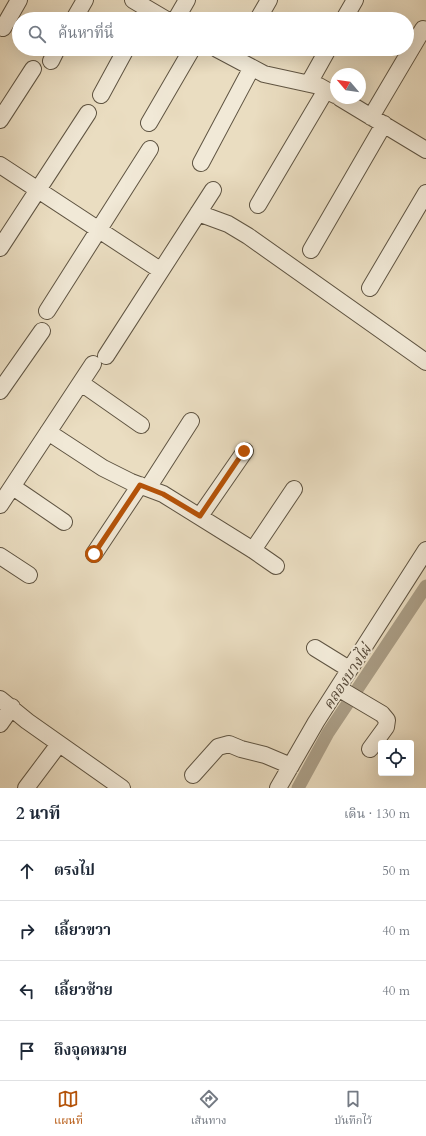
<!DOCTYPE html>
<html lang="th">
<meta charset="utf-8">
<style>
:root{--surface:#fff;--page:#f6f6f7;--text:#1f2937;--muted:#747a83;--line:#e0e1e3;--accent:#b45309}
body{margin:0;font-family:Cardo,"Noto Serif Thai",serif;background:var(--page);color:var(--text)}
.controls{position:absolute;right:12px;bottom:12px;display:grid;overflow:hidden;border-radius:4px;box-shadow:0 4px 16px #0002}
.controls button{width:36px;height:36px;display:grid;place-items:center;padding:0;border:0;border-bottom:1px solid var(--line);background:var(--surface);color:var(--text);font:20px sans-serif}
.compass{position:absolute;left:330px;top:68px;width:36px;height:36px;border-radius:50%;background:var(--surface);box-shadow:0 4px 16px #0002;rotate:299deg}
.stop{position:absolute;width:12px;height:12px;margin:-9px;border:3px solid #b45309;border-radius:50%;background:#fff}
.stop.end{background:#b45309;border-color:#fff;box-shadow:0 1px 4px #0008}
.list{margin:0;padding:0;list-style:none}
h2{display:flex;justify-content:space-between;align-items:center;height:52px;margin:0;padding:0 16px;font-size:17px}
h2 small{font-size:13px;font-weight:400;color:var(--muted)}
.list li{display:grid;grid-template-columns:26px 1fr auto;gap:12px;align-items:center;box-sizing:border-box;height:60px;padding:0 16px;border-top:1px solid var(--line)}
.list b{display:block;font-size:15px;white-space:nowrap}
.list em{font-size:13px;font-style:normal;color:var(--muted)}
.icon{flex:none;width:22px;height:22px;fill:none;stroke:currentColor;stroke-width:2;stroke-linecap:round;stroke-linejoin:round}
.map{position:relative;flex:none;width:426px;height:788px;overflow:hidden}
.search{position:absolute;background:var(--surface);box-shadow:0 4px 16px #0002;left:12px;right:12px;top:12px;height:44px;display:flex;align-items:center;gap:10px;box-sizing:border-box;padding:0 14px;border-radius:22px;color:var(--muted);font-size:15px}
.sheet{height:292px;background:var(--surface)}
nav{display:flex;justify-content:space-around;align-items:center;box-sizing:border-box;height:56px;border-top:1px solid var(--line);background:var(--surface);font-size:11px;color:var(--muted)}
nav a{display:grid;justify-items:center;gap:2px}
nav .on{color:var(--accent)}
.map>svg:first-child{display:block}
</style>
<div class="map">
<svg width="426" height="788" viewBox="0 0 426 788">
<rect width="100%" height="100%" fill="#eaddc1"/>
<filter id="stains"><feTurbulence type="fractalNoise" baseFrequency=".005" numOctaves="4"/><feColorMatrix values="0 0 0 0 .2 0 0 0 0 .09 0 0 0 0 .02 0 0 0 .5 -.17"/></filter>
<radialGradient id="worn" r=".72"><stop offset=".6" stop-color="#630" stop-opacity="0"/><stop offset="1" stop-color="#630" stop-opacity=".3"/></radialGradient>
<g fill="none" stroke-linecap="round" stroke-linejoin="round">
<path stroke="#ab9f88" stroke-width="13" d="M298,788L328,733L426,586"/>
<g stroke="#5f5442" stroke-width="18">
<path id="minor" d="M133,0L165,19
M74,19L85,0
M176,19L187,0
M258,19L269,0
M344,19L355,0
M3,28L19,0
M217,49L264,74L319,86L335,95
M51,61L57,49
M309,83L328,49
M101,95L126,49
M340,98L426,150
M371,117L423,29
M0,120L33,69
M149,123L192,49
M201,163L251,69
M0,165L160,270
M258,205L326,90
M198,213L228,224L248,236L426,362
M0,248L88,113
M311,250L384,124
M370,288L426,193
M47,311L150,149
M106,356L213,190
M81,383L141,425
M0,391L42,331
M48,432L103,468L131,482L163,494L253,550L276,566
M13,487L64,522
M148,488L191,421
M0,505L93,364
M200,516L245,451
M253,550L294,489
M94,554L140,485
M0,556L29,575
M315,648L349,669
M338,688L382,714L387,720L386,727L370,749
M0,699L27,721L122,788
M0,724L12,707
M193,775L218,747L229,744L241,749L265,755L291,766
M26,788L59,744
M278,788L316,722L426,550"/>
</g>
<use href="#minor" stroke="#f1e9d7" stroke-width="16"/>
</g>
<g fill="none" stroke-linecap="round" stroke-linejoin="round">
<path stroke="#b45309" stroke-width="5" d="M94,554L140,485L163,494L200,516L244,451"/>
</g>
<g text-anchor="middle" stroke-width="4" stroke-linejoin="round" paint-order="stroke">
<g font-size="15" font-style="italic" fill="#564a3a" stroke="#f1e9d7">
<text transform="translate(347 677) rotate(-56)" y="5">คลองบางไผ่</text>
</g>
</g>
<rect width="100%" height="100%" filter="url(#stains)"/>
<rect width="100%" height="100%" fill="url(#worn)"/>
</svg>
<div class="controls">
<button><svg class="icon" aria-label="locate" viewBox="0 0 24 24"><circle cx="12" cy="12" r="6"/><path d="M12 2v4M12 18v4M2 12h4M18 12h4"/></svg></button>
</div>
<svg class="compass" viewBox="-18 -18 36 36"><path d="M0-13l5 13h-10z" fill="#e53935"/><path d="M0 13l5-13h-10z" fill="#747a83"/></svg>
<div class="stop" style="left:94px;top:554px"></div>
<div class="stop end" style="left:244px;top:451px"></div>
<div class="search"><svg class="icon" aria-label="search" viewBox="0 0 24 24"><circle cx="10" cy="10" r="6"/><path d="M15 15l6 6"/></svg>ค้นหาที่นี่</div>
</div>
<section class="sheet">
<h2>2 นาที<small>เดิน · 130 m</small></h2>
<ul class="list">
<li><svg class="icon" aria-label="ahead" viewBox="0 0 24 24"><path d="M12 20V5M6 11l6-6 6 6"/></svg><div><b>ตรงไป</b></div><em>50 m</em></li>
<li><svg class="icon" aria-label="right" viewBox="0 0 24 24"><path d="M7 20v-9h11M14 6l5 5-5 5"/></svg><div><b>เลี้ยวขวา</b></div><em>40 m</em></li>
<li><svg class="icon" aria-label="left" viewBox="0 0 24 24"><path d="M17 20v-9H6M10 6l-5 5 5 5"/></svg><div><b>เลี้ยวซ้าย</b></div><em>40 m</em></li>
<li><svg class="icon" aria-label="arrive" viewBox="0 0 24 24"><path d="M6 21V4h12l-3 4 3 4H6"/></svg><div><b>ถึงจุดหมาย</b></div></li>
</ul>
</section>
<nav>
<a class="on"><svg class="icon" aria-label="map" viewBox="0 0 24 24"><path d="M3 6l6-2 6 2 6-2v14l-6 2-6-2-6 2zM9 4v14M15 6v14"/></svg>แผนที่</a>
<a><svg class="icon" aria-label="directions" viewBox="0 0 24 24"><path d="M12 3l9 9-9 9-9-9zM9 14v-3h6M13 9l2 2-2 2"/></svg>เส้นทาง</a>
<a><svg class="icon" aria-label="saved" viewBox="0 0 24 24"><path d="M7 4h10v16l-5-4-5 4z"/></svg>บันทึกไว้</a>
</nav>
